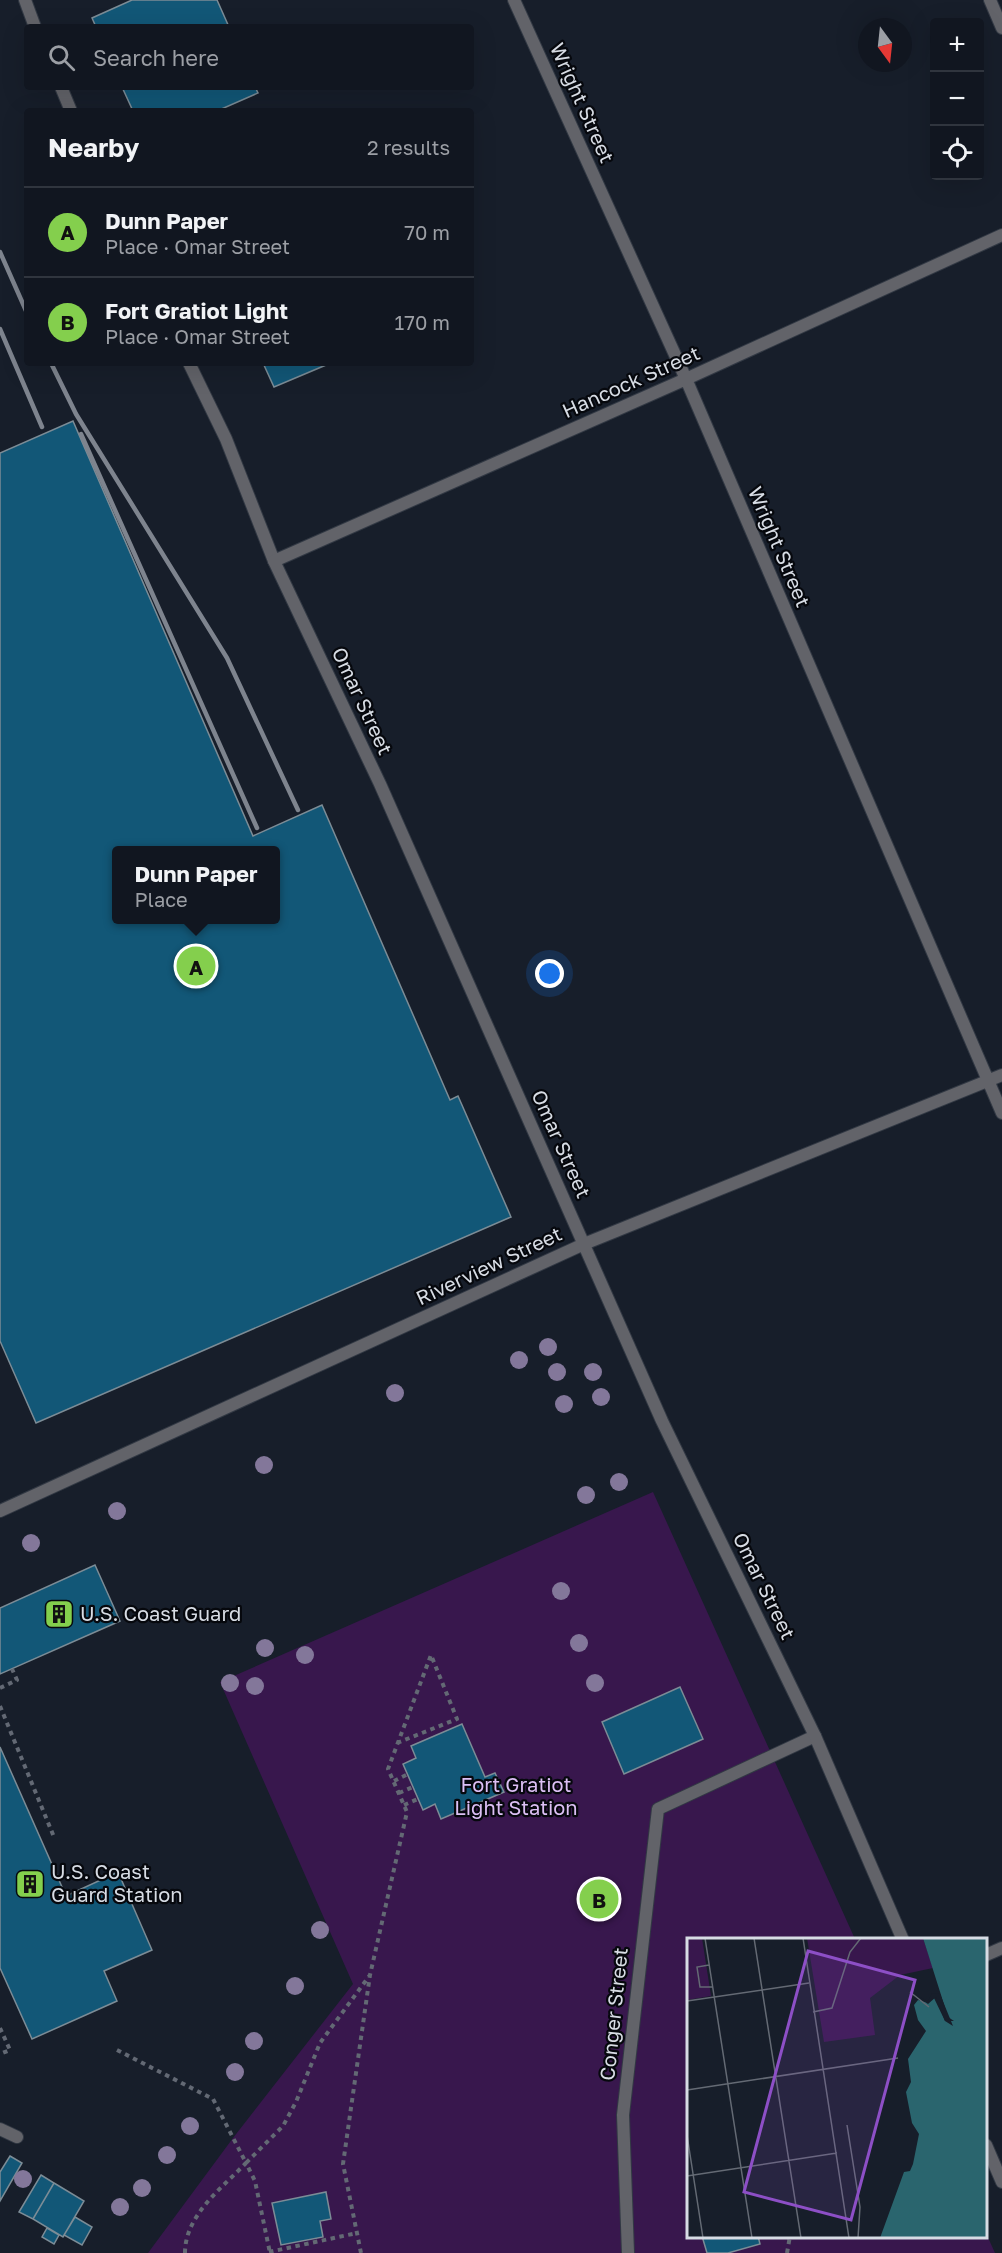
<!DOCTYPE html>
<meta charset="utf-8">
<style>
:root{--surface:#111620;--page:#1e232d;--text:#f1f3f6;--muted:#9c9fa5;--line:#30353e;--accent:#84cf4d}
body{margin:0;font-family:"Golos Text",sans-serif;background:var(--page);color:var(--text)}
.controls{position:absolute;right:18px;top:18px;display:grid;overflow:hidden;border-radius:6px;box-shadow:0 6px 24px #0002}
.controls button{width:54px;height:54px;display:grid;place-items:center;padding:0;border:0;border-bottom:2px solid var(--line);background:var(--surface);color:var(--text);font:30px sans-serif}
.compass{position:absolute;left:858px;top:18px;width:54px;height:54px;border-radius:50%;background:var(--surface);box-shadow:0 6px 24px #0002;rotate:165deg}
.you{position:absolute;left:550px;top:974px;width:21px;height:21px;margin:-15px;border:4px solid #fff;border-radius:50%;background:#1a73e8;box-shadow:0 0 0 9px #1a73e833}
.badge{display:grid;place-items:center;width:39px;height:39px;border-radius:50%;background:var(--accent);color:#111;font-size:20px;font-weight:700}
.pin{position:absolute;translate:-50% -50%;border:3px solid #fff;box-shadow:0 2px 6px #0006}
.popup{position:absolute;left:112px;top:846px;width:168px;height:78px;box-sizing:border-box;display:grid;place-content:center;border-radius:6px;background:var(--surface);filter:drop-shadow(0 2px 4px #0005);font-size:20px;white-space:nowrap;color:var(--muted)}
.popup b{font-size:22px;color:var(--text)}
.popup::after{content:'';position:absolute;left:50%;top:100%;margin-left:-12px;border:12px solid transparent;border-top-color:var(--surface)}
.list{margin:0;padding:0;list-style:none}
h2{display:flex;justify-content:space-between;align-items:center;height:78px;margin:0;padding:0 24px;font-size:26px}
h2 small{font-size:20px;font-weight:400;color:var(--muted)}
.list li{display:grid;grid-template-columns:39px 1fr auto;gap:18px;align-items:center;box-sizing:border-box;height:90px;padding:0 24px;border-top:2px solid var(--line)}
.list b{display:block;font-size:22px;white-space:nowrap}
.list p{margin:0;font-size:20px;white-space:nowrap;color:var(--muted)}
.list em{font-size:20px;font-style:normal;color:var(--muted)}
.icon{flex:none;width:33px;height:33px;fill:none;stroke:currentColor;stroke-width:2;stroke-linecap:round;stroke-linejoin:round}
.map{position:relative;flex:none;width:1002px;height:2253px;overflow:hidden}
.search{position:absolute;background:var(--surface);box-shadow:0 6px 24px #0002;left:24px;top:24px;width:450px;height:66px;display:flex;align-items:center;gap:15px;box-sizing:border-box;padding:0 21px;border-radius:6px;color:var(--muted);font-size:22px}
.panel{position:absolute;background:var(--surface);box-shadow:0 6px 24px #0002;left:24px;top:108px;width:450px;height:258px;border-radius:6px}
.map>svg:first-child{display:block}
</style>
<div class="map">
<svg width="1002" height="2253" viewBox="0 0 1002 2253">
<rect width="100%" height="100%" fill="#171e2a"/>
<path fill="#38174d" d="M653,1492L855,1939L688,1940V2236H986V2233L995,2253H148L233,2138L353,1984L220,1682Z"/>
<path fill="#125777" stroke="#7c8c96" stroke-width="1.5" fill-rule="evenodd" d="M132,0H217L229,27H96L92,18Z
M122,87H255L258,93L217,111H133Z
M263,363H325L326,365L274,387Z
M73,421L253,836L322,805L450,1100L458,1096L511,1217L36,1423L0,1341V453ZM116,850H276V920H116Z
M95,1565L120,1621L0,1674V1608Z
M680,1687L703,1739L624,1774L602,1722Z
M462,1724L485,1777L495,1773L504,1792L441,1819L435,1804L423,1810L403,1764L416,1758L411,1746Z
M0,1747L66,1896L118,1872L152,1950L104,1971L117,2001L32,2039L0,1968Z
M10,2156L22,2163L0,2201V2172Z
M41,2175L54,2183L33,2219L19,2212Z
M54,2183L84,2201L63,2237L33,2219Z
M326,2192L331,2219L320,2221L323,2237L281,2245L272,2203Z
M75,2217L92,2227L82,2245L64,2235Z
M47,2228L59,2235L54,2244L42,2237Z
M702,2236H758L760,2244L728,2253H707Z"/>
<g fill="none" stroke-linecap="round" stroke-linejoin="round">
<g stroke="#323944" stroke-width="14">
<path id="lane" d="M25,0L35,27
M61,87L71,111
M189,363L226,439L274,561
M0,2129L17,2137
M628,2253L623,2115L658,1809L815,1736"/>
</g>
<g stroke="#323944" stroke-width="14">
<path id="street" d="M514,0L686,379L1002,1113
M990,0L1002,28
M0,1511L584,1244L1002,1075
M903,1940L815,1736L662,1421L380,784L274,561L686,379L1002,235
M986,1955L1002,1948
M986,2145L1002,2182"/>
</g>
<path stroke="#636974" stroke-width="4" stroke-dasharray="4.5 4.5" stroke-linecap="butt" d="M0,1688L17,1680L12,1669
M0,1706L54,1837
M394,1781L408,1774
M399,1793L413,1787
M404,1805L418,1799
M0,2028L10,2050L0,2054
M117,2050L213,2099L246,2163L283,2126L296,2102L320,2043L370,1975
M269,2252L357,2233
M185,2253C185,2215 222,2188 246,2163L255,2181L270,2253
M361,2253L343,2164L370,1975L407,1812L388,1769L431,1655L457,1719L397,1743
M787,2253L790,2236"/>
<use href="#lane" stroke="#626369" stroke-width="12"/>
<use href="#street" stroke="#626369" stroke-width="12"/>
<path stroke="#7e848e" stroke-width="4.5" d="M0,252L27,313
M0,329L42,427
M51,363L76,414L227,658L298,810
M81,434L257,828"/>
</g>
<g fill="#83779a">
<circle cx="548" cy="1347" r="9"/>
<circle cx="519" cy="1360" r="9"/>
<circle cx="557" cy="1372" r="9"/>
<circle cx="593" cy="1372" r="9"/>
<circle cx="395" cy="1393" r="9"/>
<circle cx="601" cy="1397" r="9"/>
<circle cx="564" cy="1404" r="9"/>
<circle cx="264" cy="1465" r="9"/>
<circle cx="619" cy="1482" r="9"/>
<circle cx="586" cy="1495" r="9"/>
<circle cx="117" cy="1511" r="9"/>
<circle cx="31" cy="1543" r="9"/>
<circle cx="561" cy="1591" r="9"/>
<circle cx="579" cy="1643" r="9"/>
<circle cx="265" cy="1648" r="9"/>
<circle cx="305" cy="1655" r="9"/>
<circle cx="230" cy="1683" r="9"/>
<circle cx="595" cy="1683" r="9"/>
<circle cx="255" cy="1686" r="9"/>
<circle cx="320" cy="1930" r="9"/>
<circle cx="295" cy="1986" r="9"/>
<circle cx="254" cy="2041" r="9"/>
<circle cx="235" cy="2072" r="9"/>
<circle cx="190" cy="2126" r="9"/>
<circle cx="167" cy="2155" r="9"/>
<circle cx="23" cy="2179" r="9"/>
<circle cx="142" cy="2188" r="9"/>
<circle cx="120" cy="2207" r="9"/>
</g>
<defs>
<g id="building-square" transform="scale(1.5)"><rect x="-9" y="-9" width="18" height="18" rx="4" fill="#84cf4d" stroke="#06080d"/><path d="M-4-6H4V6H1V3H-1V6H-4ZM-2.5-4.3h1.7v1.8h-1.7ZM.8-4.3h1.7v1.8H.8ZM-2.5-1h1.7V.8h-1.7ZM.8-1h1.7V.8H.8Z" fill="#111"/></g>
</defs>
<g fill-rule="evenodd">
<use href="#building-square" x="59" y="1614"/>
<use href="#building-square" x="30" y="1884"/>
</g>
<g text-anchor="middle" stroke-width="4.5" stroke-linejoin="round" paint-order="stroke">
<g font-size="20" fill="#d7dce4" stroke="#06080d">
<text transform="translate(582 103) rotate(66)" y="7">Wright Street</text>
<text transform="translate(631 382) rotate(-24)" y="7">Hancock Street</text>
<text transform="translate(779 547) rotate(67)" y="7">Wright Street</text>
<text transform="translate(362 701) rotate(65)" y="7">Omar Street</text>
<text transform="translate(561 1144) rotate(66)" y="7">Omar Street</text>
<text transform="translate(489 1266) rotate(-25)" y="7">Riverview Street</text>
<text transform="translate(764 1586) rotate(64)" y="7">Omar Street</text>
<text transform="translate(614 2014) rotate(-84)" y="7">Conger Street</text>
</g>
<g font-size="20" fill="#d7dce4" stroke="#06080d" text-anchor="start">
<text x="80" y="1621">U.S. Coast Guard</text>
<text x="51" y="1879">U.S. Coast<tspan x="51" dy="23">Guard Station</tspan></text>
</g>
<g font-size="20" fill="#dcbff5" stroke="#06080d">
<text x="516" y="1792">Fort Gratiot<tspan x="516" dy="23">Light Station</tspan></text>
</g>
</g>
<g transform="translate(687 1938)">
<rect width="300" height="300" fill="#171e2a"/>
<path d="M0,0H15L24,58L0,62ZM120,0H236L246,30L213,37L183,60L188,97L137,104Z" fill="#38174d"/>
<path d="M236,0H300V300H193L217,234L223,233L226,226L232,196L225,185L219,154L224,144L221,121L239,93L231,82L227,67L231,62L241,65L246,58L258,83H267L261,79Z" fill="#2a656e"/>
<path d="M245,55L253,56L266,88L258,83L249,59L241,66L232,59L241,63Z" fill="#171e2a"/>
<path fill="none" stroke="#646a74" stroke-width="1.5" d="M18,0L65,300M67,0L114,300M116,0L162,300M22,27L10,29L13,49H26M223,54L242,69M0,63L122,45M126,74L145,70L163,14L174,0M0,152L211,120M160,187L173,269L171,300M0,197L16,300M0,238L150,215"/>
<path fill="#8d4fc6" fill-opacity="0.15" stroke="#8d4fc6" stroke-width="3" d="M121,13L228,42L164,282L57,254Z"/>
<rect width="300" height="300" fill="none" stroke="#d7dce4" stroke-width="3"/>
</g>
</svg>
<div class="controls">
<button>+</button>
<button>−</button>
<button><svg class="icon" aria-label="locate" viewBox="0 0 24 24"><circle cx="12" cy="12" r="6"/><path d="M12 2v4M12 18v4M2 12h4M18 12h4"/></svg></button>
</div>
<svg class="compass" viewBox="-18 -18 36 36"><path d="M0-13l5 13h-10z" fill="#e53935"/><path d="M0 13l5-13h-10z" fill="#9c9fa5"/></svg>
<div class="you"></div>
<div class="pin badge" style="left:196px;top:966px">A</div>
<div class="popup"><b>Dunn Paper</b>Place</div>
<div class="pin badge" style="left:599px;top:1899px">B</div>
<div class="search"><svg class="icon" aria-label="search" viewBox="0 0 24 24"><circle cx="10" cy="10" r="6"/><path d="M15 15l6 6"/></svg>Search here</div>
<section class="panel">
<h2>Nearby<small>2 results</small></h2>
<ul class="list">
<li><span class="badge">A</span><div><b>Dunn Paper</b><p>Place · Omar Street</p></div><em>70 m</em></li>
<li><span class="badge">B</span><div><b>Fort Gratiot Light</b><p>Place · Omar Street</p></div><em>170 m</em></li>
</ul>
</section>
</div>
